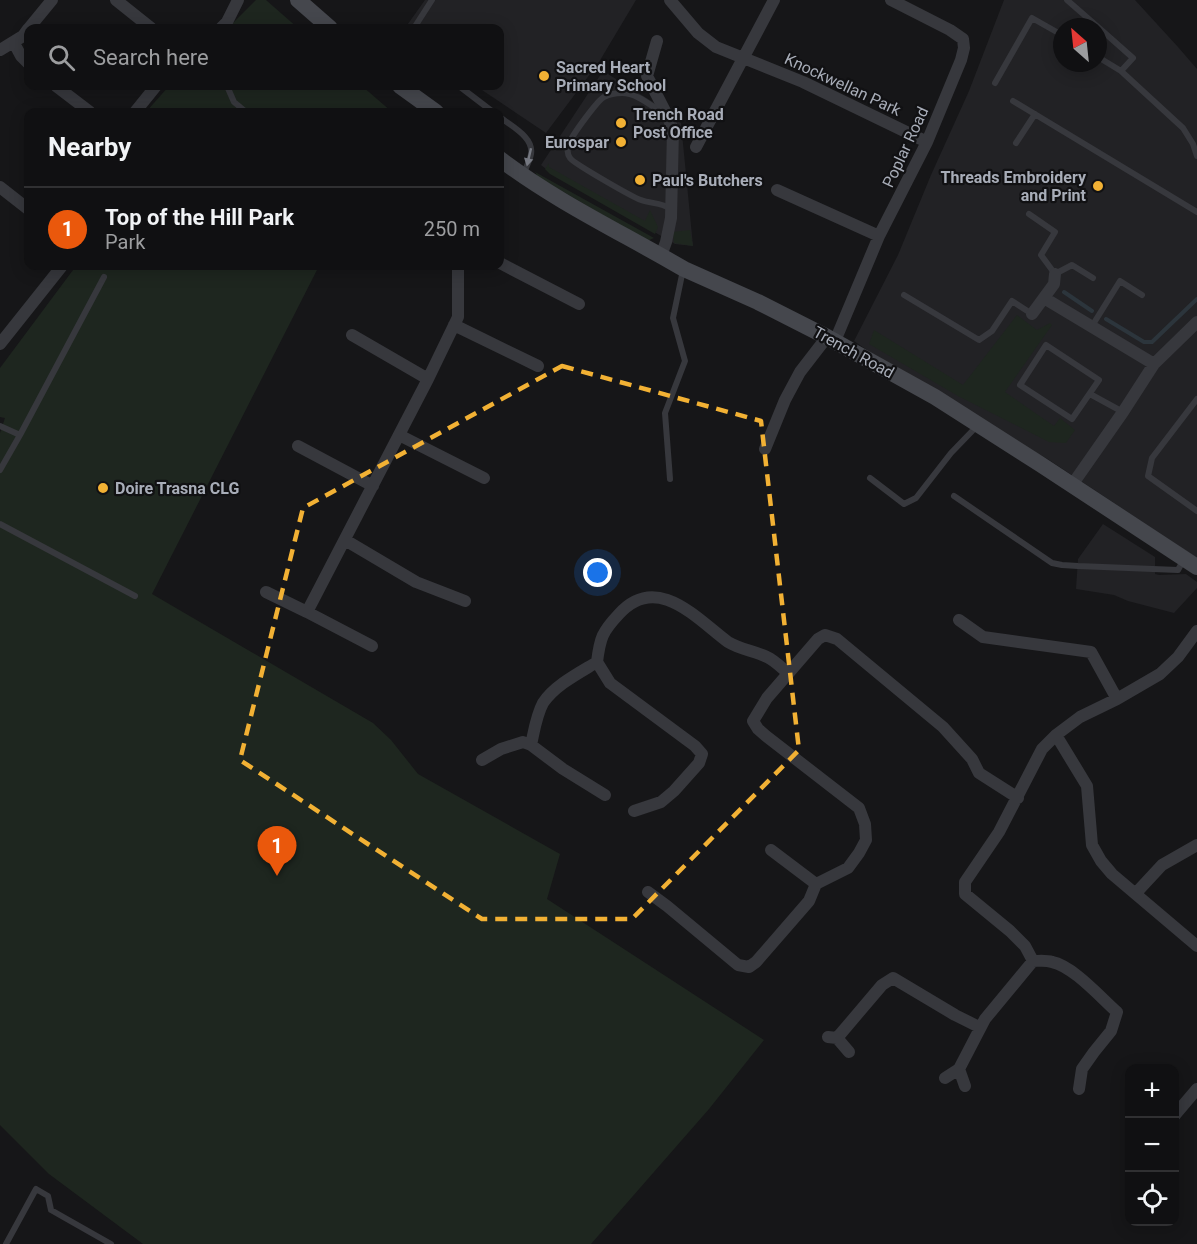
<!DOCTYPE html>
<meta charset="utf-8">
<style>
:root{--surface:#101012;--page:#19191b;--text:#f1f3f6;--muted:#9c9d9f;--line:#303032;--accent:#ea580c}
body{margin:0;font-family:Roboto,sans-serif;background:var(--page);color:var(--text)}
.controls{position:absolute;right:18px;bottom:18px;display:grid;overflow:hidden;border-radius:12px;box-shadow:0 3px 15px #0003}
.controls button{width:54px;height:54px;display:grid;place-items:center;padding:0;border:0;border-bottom:2px solid var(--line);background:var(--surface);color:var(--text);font:30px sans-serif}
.compass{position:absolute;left:1053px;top:18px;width:54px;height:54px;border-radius:50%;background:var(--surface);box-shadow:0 3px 15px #0003;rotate:333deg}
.you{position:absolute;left:598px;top:573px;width:21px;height:21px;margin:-15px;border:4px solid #fff;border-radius:50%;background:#1a73e8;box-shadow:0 0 0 9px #1a73e833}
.badge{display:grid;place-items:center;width:39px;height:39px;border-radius:50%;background:var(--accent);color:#fff;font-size:20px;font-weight:700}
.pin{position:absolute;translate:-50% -50px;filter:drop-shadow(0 2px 3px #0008)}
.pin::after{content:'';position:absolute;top:32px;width:21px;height:18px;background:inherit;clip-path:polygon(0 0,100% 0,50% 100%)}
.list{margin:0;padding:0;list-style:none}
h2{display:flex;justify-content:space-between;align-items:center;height:78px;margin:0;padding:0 24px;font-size:26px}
h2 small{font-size:20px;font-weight:400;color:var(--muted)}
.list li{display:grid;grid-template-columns:39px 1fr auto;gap:18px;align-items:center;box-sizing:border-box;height:84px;padding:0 24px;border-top:2px solid var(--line)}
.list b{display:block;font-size:22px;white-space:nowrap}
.list p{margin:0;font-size:20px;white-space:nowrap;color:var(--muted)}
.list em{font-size:20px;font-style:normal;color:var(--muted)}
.icon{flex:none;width:33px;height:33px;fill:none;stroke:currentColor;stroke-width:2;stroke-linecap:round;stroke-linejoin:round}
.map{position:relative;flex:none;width:1197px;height:1244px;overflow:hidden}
.search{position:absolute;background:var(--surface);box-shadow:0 3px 15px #0003;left:24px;top:24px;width:480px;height:66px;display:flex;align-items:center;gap:15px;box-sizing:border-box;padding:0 21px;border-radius:12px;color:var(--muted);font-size:22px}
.panel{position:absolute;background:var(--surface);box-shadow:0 3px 15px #0003;left:24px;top:108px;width:480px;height:162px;border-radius:12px}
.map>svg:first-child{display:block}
</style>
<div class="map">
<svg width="1197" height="1244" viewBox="0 0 1197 1244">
<rect width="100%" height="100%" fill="#161618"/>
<path fill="#222225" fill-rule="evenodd" d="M425,0H636L599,62L546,133L476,86H500V28H405Z
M1004,0H1135L1178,47L1197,69V558L1046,458L935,397L854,341L898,255L931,175L969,91ZM1062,27H1098V63H1062Z
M603,71L666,110L681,123L693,246L675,244L546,169L541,165Z
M1103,524L1155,557V574L1159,575L1186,574L1197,582V588L1174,613L1128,601L1114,595L1076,589L1078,559Z"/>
<path fill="#1e261f" d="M256,0H266L298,28H228Z
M169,86H362L392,112H146Z
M549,163V167L645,221L650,210L658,227L655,234L550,174L545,169Z
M535,172L654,238L647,241L538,177Z
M690,230L693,246L674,243L673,232Z
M76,266H319L152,594L373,723L391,740L418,774L560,854L547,899L764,1040L709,1109L591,1244H143L49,1174L0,1125V433L5,418L0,417V368Z
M1017,315L1037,330L1050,323L1052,325L1005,392L1054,426L1060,418L1075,430L1066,443L1049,442L958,396L869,344L874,330L963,385Z"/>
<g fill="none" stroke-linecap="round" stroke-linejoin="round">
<path stroke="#2c353c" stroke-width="4" d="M1064,292L1092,311
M1106,319L1144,342H1152L1197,299"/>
<path stroke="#37383d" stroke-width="6" d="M1067,0L1098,27
M1098,27L1133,58L1121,71
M414,28L432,0
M1098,57L1121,71L1183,128L1193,144L1197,156
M995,83L1032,18L1062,35
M227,86L234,102L246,112
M459,86L493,112
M1013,101L1197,212
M663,113C651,106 637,93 622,93C616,93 610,94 604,97C598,100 571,136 569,144C567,148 567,154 570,158C573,163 632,197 641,200C651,204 662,202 670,209
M500,117C511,126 534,137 531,154C530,160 526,167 524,173
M1016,143L1035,114
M1029,214L1055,232L1041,255L1055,274L1072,265L1093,278
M904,295L979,340L992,331L1012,301L1032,314
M1092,326L1120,281L1142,295
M1046,345L1099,380L1072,419L1020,385Z
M1090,394L1123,412
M1197,399L1152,458L1148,476L1197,511
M0,426L20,435
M0,470L20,435L104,277
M870,478L904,504L916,498L951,453L978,425
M670,479L665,413L685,361L673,318L683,270
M954,496L1052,563L1062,565L1078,566L1178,570L1184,559
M0,524L135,596
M6,1244L36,1189L48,1196L51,1210L111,1244"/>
<path stroke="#37383d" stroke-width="12" d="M116,0L151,28
M670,0L698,33L716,47L803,82L927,142
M29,28L52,0
M221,28L227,22L238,0
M657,41L647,76L668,117L673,130L671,218L666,242L661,256
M14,43L21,56L28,63
M0,50L23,36L28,29
M56,86L90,112
M135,112L156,86
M696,147L774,0
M0,187L28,209
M777,190L879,236
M500,263L579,304
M1044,298L1154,364
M1032,314L1054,284L1055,274
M454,325L538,366
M352,335L428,379
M835,341L879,236L927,142L961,60L964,48L963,39L950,30L891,0
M0,344L62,266
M399,435L484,478
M298,446L373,486
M765,449L785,400L800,372L827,337
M1072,485L1123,412L1154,364L1197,322
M345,540L416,582L465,601
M266,592L307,612L372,646
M307,612L428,379L458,317V266
M959,620L983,637L1091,652L1117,699
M1056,735L1087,786L1092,845L1101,861L1112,874L1197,946
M531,745C534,732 536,716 543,703C555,685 579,673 597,662
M482,760L501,749L523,742L531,745L563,769L605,795
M634,811L661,802L674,791L699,763L702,754L695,746L610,683L597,662C600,638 602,632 619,614C657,572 697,619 728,642C739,649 754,651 767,657C774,660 782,668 788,673
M771,850L816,884
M648,892L667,906L738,965L749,967L756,962L809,901L816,884L848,868L859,853L866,840L865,824L859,808L766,736L758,729L753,721L767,698L818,639L825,635L837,639L943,727L972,759L979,773L1018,798
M1136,893L1162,865L1197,845
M1033,961C1039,961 1046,960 1052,962C1073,966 1101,998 1117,1012L1111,1031L1094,1052L1082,1069L1079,1089
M828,1037L837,1038L849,1052
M837,1038L882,985L893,978L955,1015L979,1027
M945,1078L959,1069
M965,1086L959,1069L985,1019L1033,961L1025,946L1010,931L965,894V882L999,832L1042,749L1056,735L1080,717L1117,699L1160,674L1178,657L1197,631
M1174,1116L1197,1089"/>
<path stroke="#45474d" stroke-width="16" d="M298,0L330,28
M400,86L436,112
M500,159C553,199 612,228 670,261L684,269L758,302L827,337L935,397L1040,464L1197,567"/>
</g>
<defs><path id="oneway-solid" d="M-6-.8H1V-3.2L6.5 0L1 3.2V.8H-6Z" transform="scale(1.5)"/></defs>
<use fill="#757881" href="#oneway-solid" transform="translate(529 157) rotate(103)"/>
<path fill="none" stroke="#f2b134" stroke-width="4.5" stroke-dasharray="12 8" stroke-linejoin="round" d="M562,366L761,421L799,750L632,919H482L240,760L303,508Z"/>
<g fill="#f2b134" stroke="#111113" stroke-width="2">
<circle cx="544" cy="76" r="6"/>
<circle cx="621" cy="123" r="6"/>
<circle cx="621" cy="142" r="6"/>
<circle cx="640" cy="180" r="6"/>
<circle cx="1098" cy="186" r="6"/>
<circle cx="103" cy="488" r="6"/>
</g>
<g text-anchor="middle" stroke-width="4.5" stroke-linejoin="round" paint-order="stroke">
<g font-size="16" font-weight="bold" fill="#a8adb8" stroke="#111113" text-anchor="start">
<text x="556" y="73">Sacred Heart<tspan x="556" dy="18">Primary School</tspan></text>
<text x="633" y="120">Trench Road<tspan x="633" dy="18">Post Office</tspan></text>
<text x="609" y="148" text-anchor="end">Eurospar</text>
<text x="1086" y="183" text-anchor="end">Threads Embroidery<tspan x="1086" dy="18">and Print</tspan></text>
<text x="652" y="186">Paul's Butchers</text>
<text x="115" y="494">Doire Trasna CLG</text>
</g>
<g font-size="16" fill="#a8adb8" stroke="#111113">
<text transform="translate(843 84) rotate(25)" y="6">Knockwellan Park</text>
<text transform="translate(905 147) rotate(-65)" y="6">Poplar Road</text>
<text transform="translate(854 352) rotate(29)" y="6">Trench Road</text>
</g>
</g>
</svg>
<div class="controls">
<button>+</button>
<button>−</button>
<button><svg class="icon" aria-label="locate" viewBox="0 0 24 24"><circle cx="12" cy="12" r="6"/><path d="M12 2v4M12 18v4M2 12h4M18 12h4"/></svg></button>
</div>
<svg class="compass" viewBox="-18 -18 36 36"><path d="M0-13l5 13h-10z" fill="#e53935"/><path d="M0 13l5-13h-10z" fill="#9c9d9f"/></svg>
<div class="you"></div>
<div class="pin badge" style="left:277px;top:876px">1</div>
<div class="search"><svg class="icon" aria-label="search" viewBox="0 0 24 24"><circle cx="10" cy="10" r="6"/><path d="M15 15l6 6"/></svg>Search here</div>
<section class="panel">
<h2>Nearby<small></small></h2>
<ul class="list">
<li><span class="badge">1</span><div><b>Top of the Hill Park</b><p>Park</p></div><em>250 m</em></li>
</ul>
</section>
</div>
